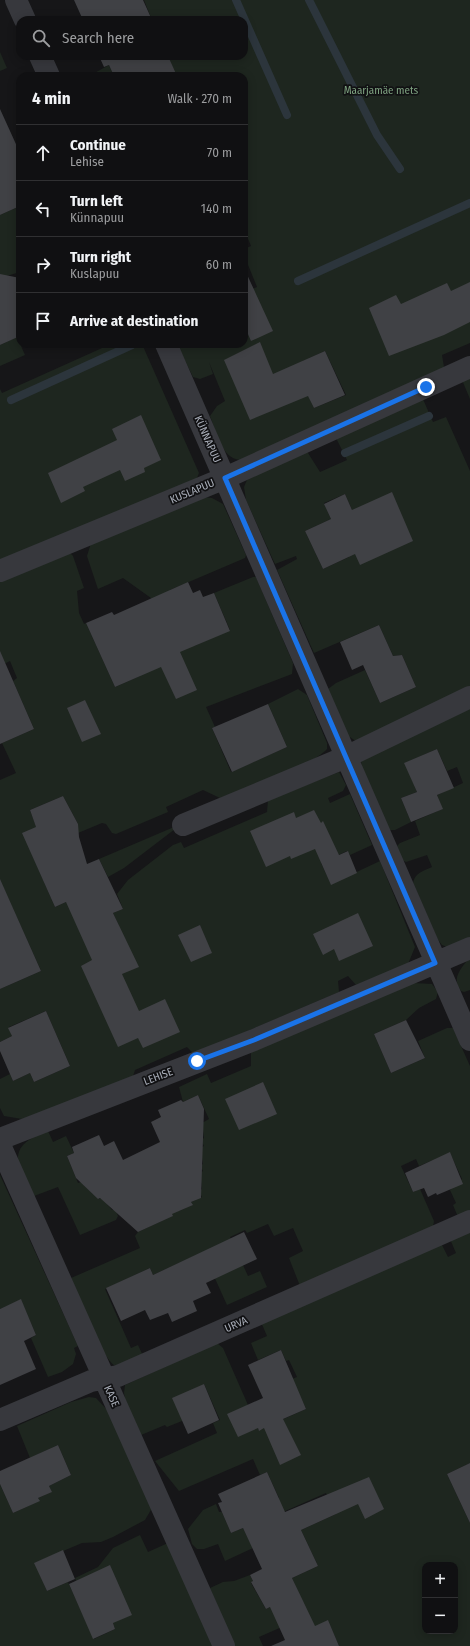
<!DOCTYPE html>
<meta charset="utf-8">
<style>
:root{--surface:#101012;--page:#19191b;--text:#f1f3f6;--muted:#9c9d9f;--line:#303032}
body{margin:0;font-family:"Fira Sans Condensed",sans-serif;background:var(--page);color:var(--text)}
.controls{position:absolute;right:12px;bottom:12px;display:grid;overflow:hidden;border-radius:8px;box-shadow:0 2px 10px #0003}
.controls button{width:36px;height:36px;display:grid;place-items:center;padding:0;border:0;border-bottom:1px solid var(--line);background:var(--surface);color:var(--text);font:20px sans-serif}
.stop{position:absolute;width:12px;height:12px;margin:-9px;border:3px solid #1a73e8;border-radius:50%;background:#fff}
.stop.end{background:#1a73e8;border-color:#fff;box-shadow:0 1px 4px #0008}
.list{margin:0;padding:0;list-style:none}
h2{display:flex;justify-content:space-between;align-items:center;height:52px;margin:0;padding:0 16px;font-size:17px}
h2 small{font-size:13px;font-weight:400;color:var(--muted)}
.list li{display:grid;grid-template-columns:26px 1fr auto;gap:12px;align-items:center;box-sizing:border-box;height:56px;padding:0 16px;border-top:1px solid var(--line)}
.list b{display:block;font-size:15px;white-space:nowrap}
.list p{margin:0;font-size:13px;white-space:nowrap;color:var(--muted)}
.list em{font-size:13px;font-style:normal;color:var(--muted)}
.icon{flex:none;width:22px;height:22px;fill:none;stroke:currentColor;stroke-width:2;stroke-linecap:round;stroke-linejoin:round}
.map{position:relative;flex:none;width:470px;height:1646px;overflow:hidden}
.search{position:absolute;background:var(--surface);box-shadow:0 2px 10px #0003;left:16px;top:16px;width:232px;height:44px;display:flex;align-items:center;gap:10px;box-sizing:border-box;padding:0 14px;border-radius:12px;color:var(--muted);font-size:15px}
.panel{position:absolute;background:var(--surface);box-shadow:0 2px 10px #0003;left:16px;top:72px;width:232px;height:276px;border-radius:12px}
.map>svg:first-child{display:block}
</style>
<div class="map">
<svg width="470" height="1646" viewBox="0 0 470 1646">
<rect width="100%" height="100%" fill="#161618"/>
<path fill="#1e261f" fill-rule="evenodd" d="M144,0H470V343L442,355L444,367L440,373L240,460C221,458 216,431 210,416L217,406L225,401L209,362L213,374L200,379L193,377L177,344H244V292L257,287L244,255V249L251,246L244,229V76H176L168,56H244V20H152ZM325,351L346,395L314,408L305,388L303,361Z
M0,52L7,68L0,71Z
M109,65L114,76H89Z
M20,206V272L0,278V215Z
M17,337L25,355L0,366V345Z
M111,344H142L199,473L196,480L0,565V389L2,393Z
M470,374V399L462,380Z
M422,397L433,422L446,417L470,471V691L356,741L348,736L328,689L336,683L365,670L380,703L416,687L402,655L393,656L379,625L314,653L277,570L297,559L296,556L275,564L246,500L244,487L247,480L304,450L308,453L320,472L347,460L336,438ZM345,494L369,548L343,543L349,557L323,569L305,531L331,519L324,503Z
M203,497L212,498L223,504L246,555L245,558L170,590L194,646L230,630L214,593L253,577H256L293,663L292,674L206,707L215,727L212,728L231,772L287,747L268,704L298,689L307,695L327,743V749C309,768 246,788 220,798L203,790L166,807L168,812L116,834L112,833L106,824L102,823L78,833V824L63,796L30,810L43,845L30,850L55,907L66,902L119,926L113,913L123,909L117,894L128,880L173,845L181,842L184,848L267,812L268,800L339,772L346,785L343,791L328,798L330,803L350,794L372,845L350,855L347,851L321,863L331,884L380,861L415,947L408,964L356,985L348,976L338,981L339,992L194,1054L187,1047L135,1070L133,1076L32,1117L22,1119L4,1116L0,1108V1079L10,1074L13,1081L30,1073L34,1082L70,1066L46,1011L9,1027L12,1036L0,1042V989L41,971L0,880V780L16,773L2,743L34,729L13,681L17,678L10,661L0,666V580L69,552L73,556L84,588L77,591L79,613L84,624L86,623L115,687L140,676L167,634L151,598L123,578L98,589L87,556L91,543Z
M470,703V940L447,947L442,945L438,940L413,883C415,873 423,871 432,867L427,855L406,862L402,860L397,846L400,843L420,835L415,821L442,809L437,795L463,783L457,767L447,771L437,749L405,763L417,792L401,798L411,822L395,830H389L362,767L361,761Z
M174,827L175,829L124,868L108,877L99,859Z
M470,958V990L464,992L461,991C460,989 457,985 457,982C455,975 465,962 470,958Z
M413,983L432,984L438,992L436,999L419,1008L406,1020L374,1034L391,1073L425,1058L418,1041L447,1028H453L470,1066V1212L458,1217L453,1205L456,1203L450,1190L462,1179L450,1153L419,1166L416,1159L401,1166L413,1192L420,1189L434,1221L433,1227L300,1286L289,1258L303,1251L293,1228L274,1236L268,1224L247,1233L245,1230L230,1237L248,1276L260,1271L267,1287L227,1305L203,1252L153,1275L150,1268L105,1289L131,1348L138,1345L143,1356L115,1366C100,1356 79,1296 71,1278L140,1248L135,1236L138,1232L172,1216L170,1211H179L192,1205L191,1202L202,1197L199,1191L202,1189L200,1173L203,1171L200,1166L203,1164L200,1148L204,1146L201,1140L204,1138L202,1123L209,1119L198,1095L183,1102L179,1087L207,1074L211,1083L251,1066V1053L255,1049Z
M48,1131L53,1142L66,1136L74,1153L67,1156L78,1183L81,1182L93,1194H96L98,1199L102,1198L112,1210L115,1209L118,1216L116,1220L80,1235L58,1187L34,1196L18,1161C17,1142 34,1137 48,1131Z
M0,1175L78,1346L74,1348L76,1354L73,1364L62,1372L48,1377L31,1338L36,1335L21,1300L0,1309Z
M470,1229V1463L447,1474L470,1523V1646H339L328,1621L289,1638L284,1626L259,1637L263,1646H234L210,1588L223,1582L234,1581L250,1575L253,1581L251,1583L266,1609L299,1594L292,1578L318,1566L301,1530L336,1514L326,1493L267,1519L279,1498L267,1472L260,1475L253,1459L179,1491L155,1461L217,1433L213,1423L220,1420L204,1384L182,1421L167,1427L165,1425L141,1435L125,1399L124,1393L125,1385L217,1343L223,1348L259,1430L306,1409L292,1379L297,1377L289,1360L286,1361L281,1350L258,1360L251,1343L267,1336L261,1322L441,1243L448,1257L456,1253L450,1239ZM425,1565H455V1631H425Z
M89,1397L96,1398L110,1413L152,1508L145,1520L113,1537L101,1542L82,1543L35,1563L47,1591L68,1582L94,1639L115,1629L113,1623L110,1566L76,1581L75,1578L98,1567L113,1548L140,1535L148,1552L168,1543L214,1646H0V1484L13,1513L39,1501L38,1498L51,1492L49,1486L71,1475L58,1445L30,1458L17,1426L71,1402Z
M216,1504L219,1512H222L231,1533L243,1528L253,1548L225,1561L218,1544L204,1549H197L192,1544L188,1529L203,1510Z"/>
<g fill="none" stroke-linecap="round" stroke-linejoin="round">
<path stroke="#2c353c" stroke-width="8" d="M236,0L287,115
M309,0L377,135L400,169
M298,281L470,203
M11,400L132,345
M345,453L429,416"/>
</g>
<path fill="#404145" d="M74,0H143L152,20H83Z
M99,56H168L177,76H114L109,65L104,67Z
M0,109L20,153V206L0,215Z
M244,268L273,331L251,341L244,325Z
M0,274L20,278V336L0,345Z
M470,282V322L444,335L389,356L369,308L396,295L401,304L447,283L451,291Z
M260,342L273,374L325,351L345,395L314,408L308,396L250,420L224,360Z
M141,415L161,460L144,468L145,472L125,481L120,470L83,487L85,491L61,503L48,473L117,440L112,429Z
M392,492L413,541L360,565L355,554L323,569L305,531L331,519L324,504L345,494L352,510Z
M188,582L193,593L200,590L203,597L214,593L230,631L180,652L197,690L176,699L161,667L115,687L86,623L112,612L114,615Z
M379,625L393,656L402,655L416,687L380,703L363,665L352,670L340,642Z
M0,651L34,729L0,744Z
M85,700L101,734L82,742L67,708Z
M268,704L287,747L232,772L212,728Z
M437,749L454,788L437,795L443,809L411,822L401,798L417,792L404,763Z
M63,796L78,824L79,837L87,864L99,859L123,909L113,913L139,967L122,974L139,1011L165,999L180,1032L143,1048L138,1038L118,1047L81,966L92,960L66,902L55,907L22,833L36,827L30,810Z
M314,810L321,823L323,821L339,855L348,851L357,873L331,885L315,849L291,859L290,856L266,867L250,831L294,812L296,818Z
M0,879L41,971L0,989Z
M358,913L373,946L339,961L334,949L323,955L313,934Z
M200,925L212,953L191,962L178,935Z
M46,1011L70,1066L34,1082L30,1073L13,1081L0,1051V1042L12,1036L8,1028Z
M406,1020L425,1058L391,1073L374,1034Z
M263,1082L277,1114L239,1130L225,1099Z
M198,1095L204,1109L201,1198L191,1202L193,1205L172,1214L173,1216L138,1232L100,1198L98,1199L76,1178L67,1156L74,1153L72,1147L99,1135L104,1146L114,1141L123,1160L160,1142L151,1122L161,1117L158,1110L181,1100L183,1102Z
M450,1152L463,1184L437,1195L436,1193L428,1197L424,1188L413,1192L405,1173Z
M244,1232L257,1259L206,1283L211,1293L193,1301L197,1311L172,1322L168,1313L150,1320L145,1310L121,1321L106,1288L150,1268L153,1275Z
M21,1299L36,1335L24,1341L36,1369L0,1385V1309Z
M281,1350L306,1409L283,1419L301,1455L280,1465L264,1428L259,1431L258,1428L238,1437L227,1414L263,1398L248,1365Z
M204,1384L219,1420L188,1434L172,1398Z
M58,1445L71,1475L49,1486L52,1492L38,1498L40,1501L13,1513L0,1484V1471Z
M470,1463V1523L447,1474Z
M267,1472L285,1512L369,1477L384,1509L365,1519L358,1504L301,1530L318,1566L292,1578L315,1626L328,1620L339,1646H271L285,1640L270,1607L266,1609L251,1582L253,1581L250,1575L262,1569L243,1528L231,1533L218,1503L222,1502L218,1494Z
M63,1550L75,1579L47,1591L34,1563Z
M110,1565L132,1615L113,1623L115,1629L93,1639L69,1584Z"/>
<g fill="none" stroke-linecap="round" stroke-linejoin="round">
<path stroke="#37383d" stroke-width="22" d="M16,0L25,20
M40,56L49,76
M166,344L470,1040
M0,571L225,478L470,367
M183,825L346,757L470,697
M0,1139L254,1040L470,948
M0,1145L224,1646
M0,1420L91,1381L118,1376L470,1221"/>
</g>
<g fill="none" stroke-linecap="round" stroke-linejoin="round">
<path stroke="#1a73e8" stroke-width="5" d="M197,1061L254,1040L435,963L225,478L426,387"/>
</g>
<g text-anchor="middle" stroke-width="3.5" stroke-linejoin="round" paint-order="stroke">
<g font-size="11" fill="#7fa381" stroke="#111113">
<text x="381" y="94">Maarjamäe mets</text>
</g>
<g font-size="11" fill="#a8adb8" stroke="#111113">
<text transform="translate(208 439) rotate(66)" y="4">KÜNNAPUU</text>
<text transform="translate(192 491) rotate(-23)" y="4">KUSLAPUU</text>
<text transform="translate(158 1076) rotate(-21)" y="4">LEHISE</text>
<text transform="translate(236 1324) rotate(-24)" y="4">URVA</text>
<text transform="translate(112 1396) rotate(66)" y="4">KASE</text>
</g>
</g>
</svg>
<div class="controls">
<button>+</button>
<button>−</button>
</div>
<div class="stop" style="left:197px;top:1061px"></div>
<div class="stop end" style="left:426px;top:387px"></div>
<div class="search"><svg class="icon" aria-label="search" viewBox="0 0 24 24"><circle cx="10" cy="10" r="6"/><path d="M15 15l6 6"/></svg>Search here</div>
<section class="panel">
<h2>4 min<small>Walk · 270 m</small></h2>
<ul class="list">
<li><svg class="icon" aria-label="ahead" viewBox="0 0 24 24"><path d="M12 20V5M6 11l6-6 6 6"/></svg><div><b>Continue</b><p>Lehise</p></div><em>70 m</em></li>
<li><svg class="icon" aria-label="left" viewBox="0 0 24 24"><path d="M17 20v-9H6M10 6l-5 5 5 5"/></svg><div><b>Turn left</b><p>Künnapuu</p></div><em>140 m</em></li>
<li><svg class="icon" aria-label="right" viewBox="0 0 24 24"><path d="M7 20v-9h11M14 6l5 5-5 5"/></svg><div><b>Turn right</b><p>Kuslapuu</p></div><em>60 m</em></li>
<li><svg class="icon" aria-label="arrive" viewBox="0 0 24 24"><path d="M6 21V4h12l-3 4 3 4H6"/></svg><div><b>Arrive at destination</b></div></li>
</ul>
</section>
</div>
